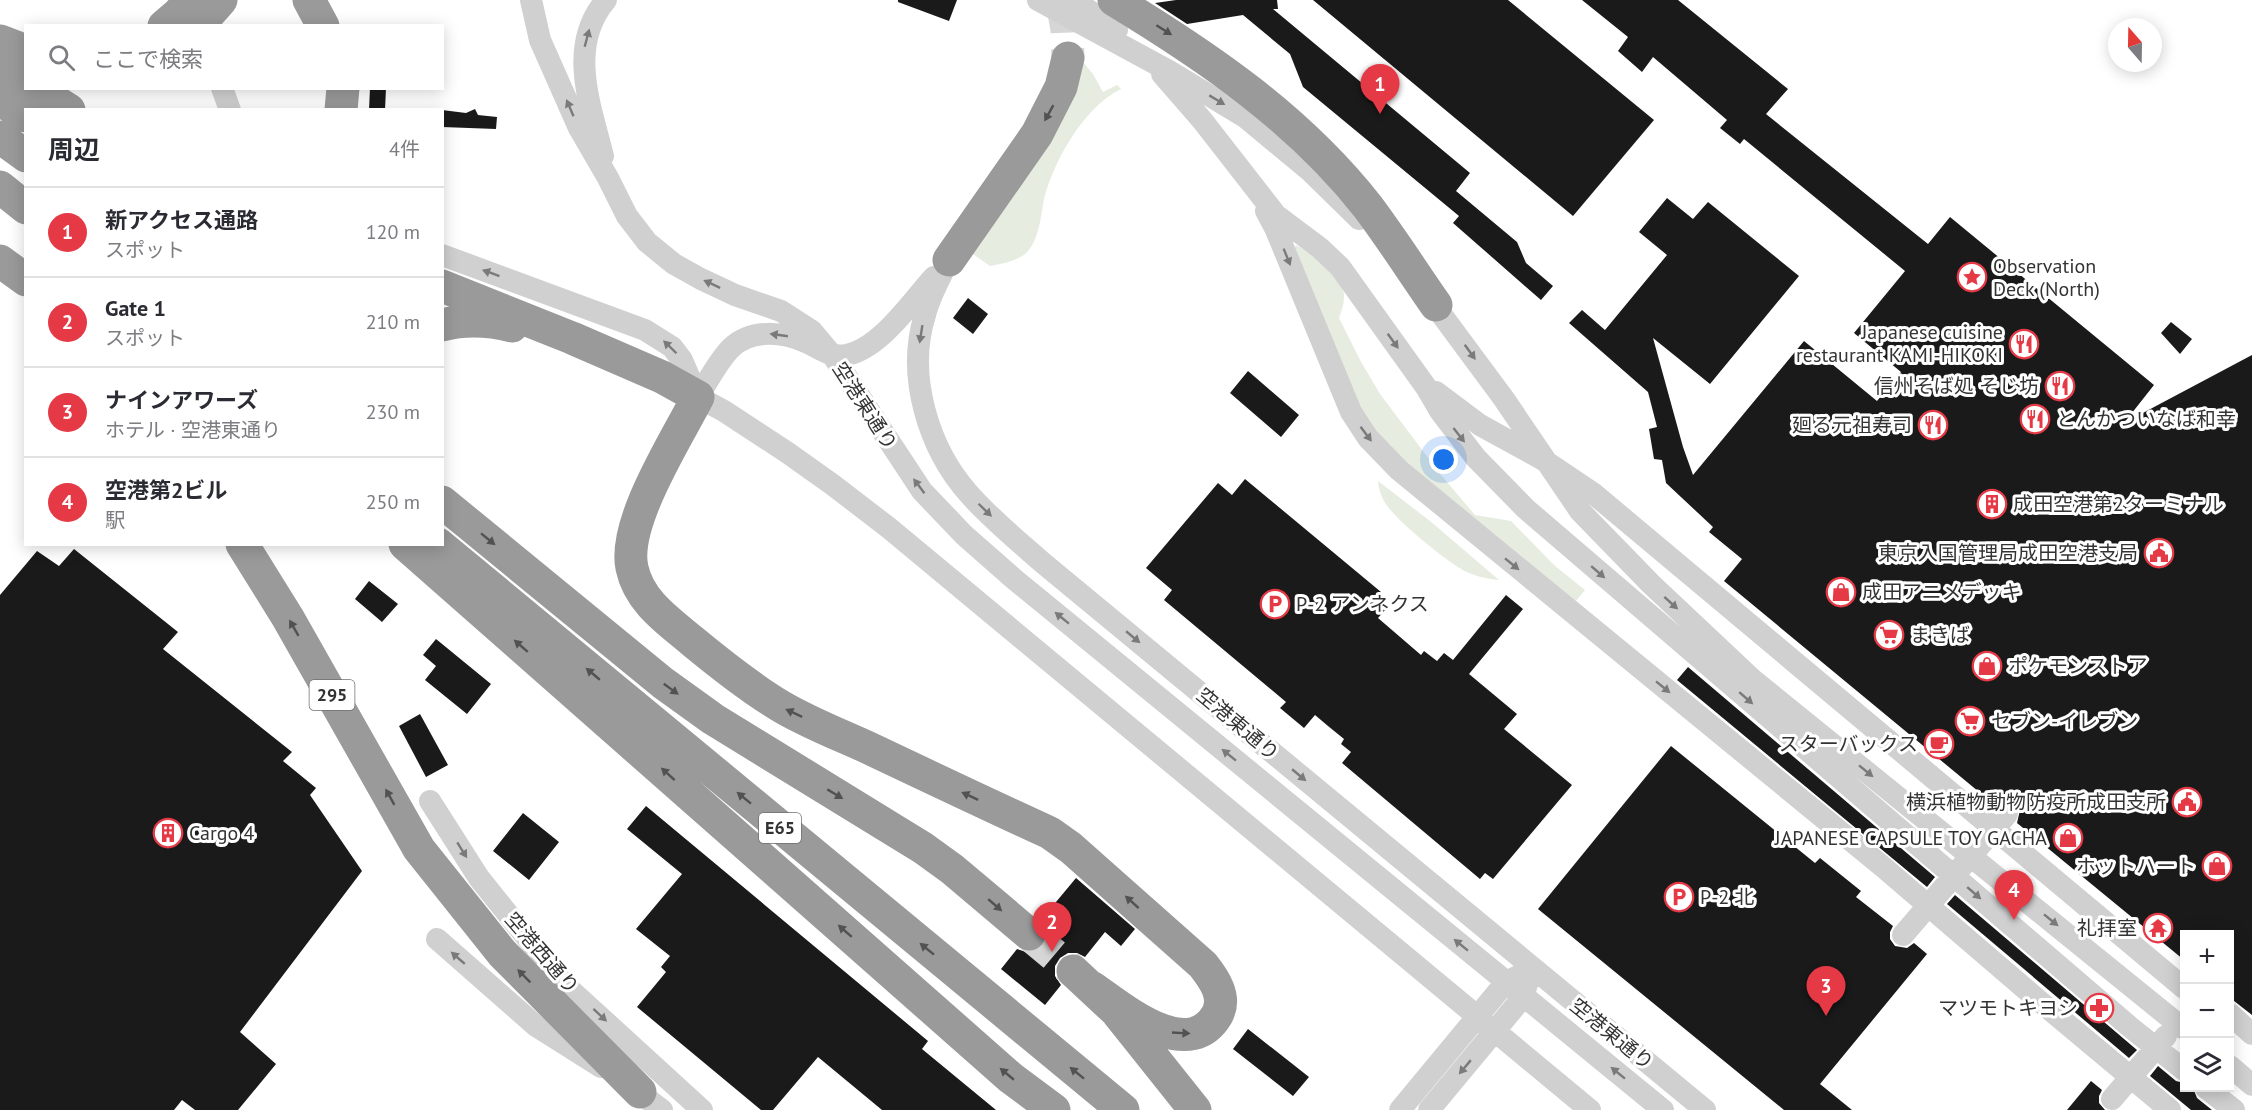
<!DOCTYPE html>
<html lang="ja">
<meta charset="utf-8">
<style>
:root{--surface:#fff;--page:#f2f2f3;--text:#2b2b33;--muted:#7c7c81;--line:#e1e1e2;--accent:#e63946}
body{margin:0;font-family:"PT Sans","Noto Sans JP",sans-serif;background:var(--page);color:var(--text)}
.controls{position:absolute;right:18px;bottom:18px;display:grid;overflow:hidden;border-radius:0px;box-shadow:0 3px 15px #0003}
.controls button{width:54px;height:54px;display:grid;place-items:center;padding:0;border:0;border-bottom:2px solid var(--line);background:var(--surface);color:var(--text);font:30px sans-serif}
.compass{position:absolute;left:2108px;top:18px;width:54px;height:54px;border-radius:50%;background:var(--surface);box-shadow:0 3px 15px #0003;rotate:340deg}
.you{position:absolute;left:1444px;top:460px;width:21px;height:21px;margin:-15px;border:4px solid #fff;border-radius:50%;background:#1a73e8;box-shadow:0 0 0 9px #1a73e833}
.badge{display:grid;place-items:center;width:39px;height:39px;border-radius:50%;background:var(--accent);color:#fff;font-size:20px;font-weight:700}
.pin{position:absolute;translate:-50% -50px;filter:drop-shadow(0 2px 3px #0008)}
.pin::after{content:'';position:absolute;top:32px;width:21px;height:18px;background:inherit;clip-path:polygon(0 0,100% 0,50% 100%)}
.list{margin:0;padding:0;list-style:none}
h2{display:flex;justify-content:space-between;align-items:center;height:78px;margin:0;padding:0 24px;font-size:26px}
h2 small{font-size:20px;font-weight:400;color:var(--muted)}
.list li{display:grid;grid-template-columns:39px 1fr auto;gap:18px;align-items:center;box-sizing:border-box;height:90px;padding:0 24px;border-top:2px solid var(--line)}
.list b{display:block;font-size:22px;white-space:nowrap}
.list p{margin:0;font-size:20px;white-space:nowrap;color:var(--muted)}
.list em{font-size:20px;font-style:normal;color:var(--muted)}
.icon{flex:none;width:33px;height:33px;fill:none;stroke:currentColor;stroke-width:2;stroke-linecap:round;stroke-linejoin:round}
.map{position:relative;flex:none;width:2252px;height:1110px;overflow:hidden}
.search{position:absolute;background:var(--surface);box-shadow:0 3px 15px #0003;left:24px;top:24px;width:420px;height:66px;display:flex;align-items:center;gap:15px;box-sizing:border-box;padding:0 21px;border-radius:0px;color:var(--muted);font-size:22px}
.panel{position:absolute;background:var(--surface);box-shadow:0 3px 15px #0003;left:24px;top:108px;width:420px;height:438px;border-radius:0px}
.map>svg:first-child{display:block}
</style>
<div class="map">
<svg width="2252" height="1110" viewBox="0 0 2252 1110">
<rect width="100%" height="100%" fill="#fff"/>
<path fill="#e6ecdf" d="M1083,62L1093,74L1103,92L1117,85L1121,89C1084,107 1054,160 1044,199C1041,215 1039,239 1028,251C1021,260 1001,264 990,266L970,252Z
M1296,245C1311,253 1338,271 1343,290C1346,299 1342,309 1339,318L1360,360L1380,394L1441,475L1475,515L1511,521L1555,566L1585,590L1576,601L1373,435L1354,407L1293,250Z
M1378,481L1430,521L1499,580C1488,579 1478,577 1467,572C1449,564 1400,523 1388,507C1382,499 1379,491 1378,481Z"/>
<path fill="#1a1a1a" d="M898,0H957L949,21L898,2Z
M1176,0H1277L1278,9H1273L1470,173L1456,191L1517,242L1526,263L1553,286L1541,300L1453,223L1459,216L1303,87L1290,54L1243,15L1187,24L1155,3Z
M1313,0H1508L1654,120L1573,216Z
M1582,0H1678L1788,89L1766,114L1928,244L1950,217L2154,385L2124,423L2252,355V1015L2229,997V934H2184V960L2017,823L2020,810L2015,803L2003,801L1996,806L1724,581L1742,559L1709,532L1713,527L1666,483L1662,460L1654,459L1649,429L1657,427L1648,392L1569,323L1582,310L1605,330L1667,255L1639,232L1667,198L1693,219L1708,202L1799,276L1710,384L1653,338L1683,447L1693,475L1804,341L1877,401L1901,372L1854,333L1905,271L1744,139L1740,144L1720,128L1727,120L1653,57L1642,72L1618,51L1628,37Z
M370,88H386L385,110H369Z
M475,109L478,115L497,117L496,129L442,127V110L466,113Z
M968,298L988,314L973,334L953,318Z
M2171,322L2192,339L2180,354L2161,333Z
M1248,371L1299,415L1281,437L1230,393Z
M1245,479L1381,592L1375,600L1386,609L1378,618L1421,655L1424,651L1437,661L1444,653L1453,660L1506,595L1523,609L1469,674L1517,714L1504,729L1572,785L1493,879L1485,873L1480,879L1342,763L1351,752L1341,744L1344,739L1328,726L1315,715L1304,728L1280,708L1286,702L1164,600L1172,590L1146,568L1218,483L1232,495Z
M74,549L178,632L163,649L292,752L283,761L316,788L310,795L362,871L240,1032L276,1064L238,1110H195L182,1100L174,1110H0V595L37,551L59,566Z
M369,581L398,604L382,622L355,599Z
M436,639L491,684L467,714L425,680L436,666L423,655Z
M1688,667L1935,877L1927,887L1677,680Z
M420,714L448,765L426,777L399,726Z
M1671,746L1815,863L1820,858L1861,891L1856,897L1893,926L1890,932V939L1895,946L1907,948L1914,943L1927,954L1820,1084L1852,1110H1784L1538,909Z
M646,806L928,1041L922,1049L996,1110H882L818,1057L773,1110H761L637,1007L666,972L661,967L670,956L636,929L682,874L627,829Z
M523,813L559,842L529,880L493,851Z
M1076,878L1135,929L1121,946L1105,932L1085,957L1077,953H1068L1060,958L1055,966V976L1061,985L1045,1005L1001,969L1017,949L1026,952H1035L1044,946L1047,937V928L1041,920Z
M1955,895L2137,1050L2129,1058L1947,904Z
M1248,1029L1309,1077L1293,1096L1233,1049Z
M2158,1066L2176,1081L2184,1083V1088H2193L2197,1098L2212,1110H2191L2150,1076Z
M2091,1081L2102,1090L2099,1096V1103L2105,1110H2067Z"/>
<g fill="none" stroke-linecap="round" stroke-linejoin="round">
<path stroke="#d6d6d6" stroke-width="33" stroke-dasharray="33 16" stroke-linecap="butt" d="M1062,0L1067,30L1068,58
M1029,934L1073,971"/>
<path stroke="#d0d0d0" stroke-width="22" d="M531,0L540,40L579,128L608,178L627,216L647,242L674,264L701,279L735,295L781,311L812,331L833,356L922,491L964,535L1014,579L1663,1110
M1038,0L1169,71L1245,117L1309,170L1359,219
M1074,0L1117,30
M1162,74L1202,120L1276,215L1320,248L1340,267L1426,387L1440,411L1476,458L1526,509L2130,1027L2184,1070
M222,88L230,110
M603,156C590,104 567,46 606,0
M1266,211L1276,230L1351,412L1368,438L1399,470L1882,866L2037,999L2170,1110
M442,255L645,330L672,347L682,360L698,397L724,411L788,453L833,485L889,528L1590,1110
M949,260C940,278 930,295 925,315C906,375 928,448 969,494C991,519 1018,541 1043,563L1705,1110
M1427,295L1504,399L1580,511L1651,584L1752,679L2184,1029
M1436,392L1480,425L1542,459L1594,494L2184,988
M698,397C708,381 718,361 731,348C752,328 784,332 808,343C821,349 832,358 846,355C880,349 911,302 934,277
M430,801L479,878L564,984L702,1110
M1903,935L2007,814
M437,939L536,1026L601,1067
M2230,1014L2252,1034
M2230,1066L2252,1085
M629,1085L662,1110
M2206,1088L2234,1110
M2112,1099L2166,1036
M1400,1110L1506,982L1518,976
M1429,1110L1523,997L1527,984"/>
<path stroke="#9a9a9a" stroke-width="33" d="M309,0L323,26
M1114,0C1208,57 1299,119 1368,207C1392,239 1413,272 1436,305
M164,26L178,14L191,0
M198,26L221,0
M0,41L26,51
M0,64L26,82
M34,88L69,110
M0,100L26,116
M341,110L343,88
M0,137L26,156
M0,187L26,208
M949,260L1037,134L1061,87L1068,58
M0,261L26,280
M442,286L572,338L662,377L698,397
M442,325C466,319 488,320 512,326
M698,397C677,438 622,523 632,568C639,601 667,620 691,640C720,664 750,688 782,707C811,724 843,736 873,750C932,778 991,806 1050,833L1071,848L1203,965C1214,979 1227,997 1217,1015C1188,1064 1122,1008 1093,988
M442,502L663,683L713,719L923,848L952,869L1029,934
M242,544L288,618L419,849L502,953L640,1092
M405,544L1011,1078L1054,1110
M438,544L1123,1110
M1073,971L1116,1011L1195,1110"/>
</g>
<defs><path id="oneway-solid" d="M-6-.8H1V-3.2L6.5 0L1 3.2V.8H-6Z" transform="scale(1.5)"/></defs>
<g fill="#525252">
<use href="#oneway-solid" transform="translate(1164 30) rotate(32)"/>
<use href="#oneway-solid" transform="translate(1049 113) rotate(119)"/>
<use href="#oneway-solid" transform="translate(488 539) rotate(39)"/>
<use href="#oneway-solid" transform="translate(294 628) rotate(-120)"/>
<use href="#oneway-solid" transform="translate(521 646) rotate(-139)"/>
<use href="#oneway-solid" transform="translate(593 674) rotate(-140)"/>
<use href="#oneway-solid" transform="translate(671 689) rotate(36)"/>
<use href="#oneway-solid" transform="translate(794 713) rotate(-155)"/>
<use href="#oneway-solid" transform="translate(668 774) rotate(-138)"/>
<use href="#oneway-solid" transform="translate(835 794) rotate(31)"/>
<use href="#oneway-solid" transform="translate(970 796) rotate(-155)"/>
<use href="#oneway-solid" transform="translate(390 797) rotate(-119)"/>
<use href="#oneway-solid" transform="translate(744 798) rotate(-141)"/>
<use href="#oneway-solid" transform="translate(1132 902) rotate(-138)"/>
<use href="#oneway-solid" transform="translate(995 905) rotate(41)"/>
<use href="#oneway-solid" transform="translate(845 931) rotate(-139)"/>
<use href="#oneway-solid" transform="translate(927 949) rotate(-141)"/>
<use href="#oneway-solid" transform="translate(524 976) rotate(-135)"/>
<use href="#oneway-solid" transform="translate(1181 1033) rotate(3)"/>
<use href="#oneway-solid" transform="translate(1077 1073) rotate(-141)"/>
<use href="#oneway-solid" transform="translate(1007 1074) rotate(-140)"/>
</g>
<g fill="#7a7a7a">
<use href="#oneway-solid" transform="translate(587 38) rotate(-75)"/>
<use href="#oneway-solid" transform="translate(1217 100) rotate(31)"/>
<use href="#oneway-solid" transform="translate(570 108) rotate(-113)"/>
<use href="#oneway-solid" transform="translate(1287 257) rotate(68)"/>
<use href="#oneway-solid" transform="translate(491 273) rotate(-160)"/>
<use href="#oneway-solid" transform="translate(712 284) rotate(-155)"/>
<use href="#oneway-solid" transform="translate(921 334) rotate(99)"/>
<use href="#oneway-solid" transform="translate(779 335) rotate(-172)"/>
<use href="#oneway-solid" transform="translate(1393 341) rotate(54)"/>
<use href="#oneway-solid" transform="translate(670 347) rotate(-136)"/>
<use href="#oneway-solid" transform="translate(1470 352) rotate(54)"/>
<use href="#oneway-solid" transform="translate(1366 434) rotate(53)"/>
<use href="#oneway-solid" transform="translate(1459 435) rotate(52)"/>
<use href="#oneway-solid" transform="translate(919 486) rotate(-127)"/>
<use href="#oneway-solid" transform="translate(985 510) rotate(44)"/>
<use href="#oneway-solid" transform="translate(1512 564) rotate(39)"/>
<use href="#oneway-solid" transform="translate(1598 572) rotate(41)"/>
<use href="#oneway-solid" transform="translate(1671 603) rotate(42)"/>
<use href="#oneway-solid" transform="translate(1062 618) rotate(-141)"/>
<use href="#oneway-solid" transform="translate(1133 637) rotate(40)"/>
<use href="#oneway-solid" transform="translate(1663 687) rotate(39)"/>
<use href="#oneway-solid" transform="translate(1746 698) rotate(41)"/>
<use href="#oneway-solid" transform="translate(1229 755) rotate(-141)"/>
<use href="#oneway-solid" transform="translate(1866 771) rotate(39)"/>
<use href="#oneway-solid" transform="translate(1299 775) rotate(40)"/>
<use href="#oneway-solid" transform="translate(462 850) rotate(58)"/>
<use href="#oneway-solid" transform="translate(1974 893) rotate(41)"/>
<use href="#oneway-solid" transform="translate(2051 920) rotate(39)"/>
<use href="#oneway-solid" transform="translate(1461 945) rotate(-141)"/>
<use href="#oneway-solid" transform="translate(458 958) rotate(-139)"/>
<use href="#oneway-solid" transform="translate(600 1015) rotate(43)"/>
<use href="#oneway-solid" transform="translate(1465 1067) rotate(130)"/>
<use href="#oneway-solid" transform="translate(1618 1073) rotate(-141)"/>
</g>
<defs>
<g id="sight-ring" transform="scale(1.5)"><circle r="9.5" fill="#fff" stroke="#e63946" stroke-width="1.5"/><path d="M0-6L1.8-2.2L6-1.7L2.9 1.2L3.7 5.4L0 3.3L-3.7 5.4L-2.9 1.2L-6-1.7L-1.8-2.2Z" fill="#e63946"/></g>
<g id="restaurant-ring" transform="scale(1.5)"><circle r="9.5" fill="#fff" stroke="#e63946" stroke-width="1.5"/><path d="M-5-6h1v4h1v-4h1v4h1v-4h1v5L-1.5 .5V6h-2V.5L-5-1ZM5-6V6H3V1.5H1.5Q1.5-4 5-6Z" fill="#e63946"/></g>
<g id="building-ring" transform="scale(1.5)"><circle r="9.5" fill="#fff" stroke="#e63946" stroke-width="1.5"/><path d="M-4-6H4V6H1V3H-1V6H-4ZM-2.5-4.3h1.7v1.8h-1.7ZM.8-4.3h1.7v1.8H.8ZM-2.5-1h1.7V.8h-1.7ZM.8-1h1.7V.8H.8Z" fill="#e63946"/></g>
<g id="civic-ring" transform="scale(1.5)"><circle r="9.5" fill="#fff" stroke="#e63946" stroke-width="1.5"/><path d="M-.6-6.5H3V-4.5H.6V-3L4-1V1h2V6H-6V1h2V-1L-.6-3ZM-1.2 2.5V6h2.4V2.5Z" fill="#e63946"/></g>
<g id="shop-ring" transform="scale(1.5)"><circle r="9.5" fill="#fff" stroke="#e63946" stroke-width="1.5"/><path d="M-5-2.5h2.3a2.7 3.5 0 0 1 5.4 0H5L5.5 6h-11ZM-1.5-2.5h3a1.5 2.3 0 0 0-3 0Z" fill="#e63946"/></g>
<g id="parking-ring" transform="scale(1.5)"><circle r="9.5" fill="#fff" stroke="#e63946" stroke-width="1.5"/><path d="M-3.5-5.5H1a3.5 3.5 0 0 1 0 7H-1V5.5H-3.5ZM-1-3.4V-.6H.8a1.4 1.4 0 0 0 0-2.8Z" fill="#e63946"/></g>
<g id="supermarket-ring" transform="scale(1.5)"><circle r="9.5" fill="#fff" stroke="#e63946" stroke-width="1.5"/><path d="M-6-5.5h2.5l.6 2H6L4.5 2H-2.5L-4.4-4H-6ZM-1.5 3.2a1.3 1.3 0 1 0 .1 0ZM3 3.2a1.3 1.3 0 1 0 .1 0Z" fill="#e63946"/></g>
<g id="cafe-ring" transform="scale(1.5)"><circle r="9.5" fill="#fff" stroke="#e63946" stroke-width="1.5"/><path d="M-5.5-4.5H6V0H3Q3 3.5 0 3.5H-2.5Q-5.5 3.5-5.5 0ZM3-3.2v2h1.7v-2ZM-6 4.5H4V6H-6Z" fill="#e63946"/></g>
<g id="temple-ring" transform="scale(1.5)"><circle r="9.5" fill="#fff" stroke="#e63946" stroke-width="1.5"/><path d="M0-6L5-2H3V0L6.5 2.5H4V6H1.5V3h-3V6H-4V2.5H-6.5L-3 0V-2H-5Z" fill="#e63946"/></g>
<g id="pharmacy-ring" transform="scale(1.5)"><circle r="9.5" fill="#fff" stroke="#e63946" stroke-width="1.5"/><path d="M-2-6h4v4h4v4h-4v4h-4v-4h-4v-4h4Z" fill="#e63946"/></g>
</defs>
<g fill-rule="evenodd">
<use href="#sight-ring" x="1972" y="277"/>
<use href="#restaurant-ring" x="2024" y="344"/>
<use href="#restaurant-ring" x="2060" y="386"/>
<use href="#restaurant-ring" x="2035" y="419"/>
<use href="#restaurant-ring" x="1933" y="425"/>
<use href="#building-ring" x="1992" y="504"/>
<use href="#civic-ring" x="2159" y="553"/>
<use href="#shop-ring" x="1841" y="592"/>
<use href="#parking-ring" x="1275" y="604"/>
<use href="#supermarket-ring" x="1889" y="635"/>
<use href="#shop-ring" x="1987" y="666"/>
<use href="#supermarket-ring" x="1970" y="721"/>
<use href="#cafe-ring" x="1939" y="744"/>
<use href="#civic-ring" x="2187" y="802"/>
<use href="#building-ring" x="168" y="833"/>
<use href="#shop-ring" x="2068" y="838"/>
<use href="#shop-ring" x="2217" y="866"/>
<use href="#parking-ring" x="1679" y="897"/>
<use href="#temple-ring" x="2158" y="928"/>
<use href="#pharmacy-ring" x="2099" y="1008"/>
</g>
<g text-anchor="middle" stroke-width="6" stroke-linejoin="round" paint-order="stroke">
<g fill="#fff" stroke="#707070" stroke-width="1.5">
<rect x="309.5" y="680" width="45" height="30" rx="4.5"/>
<rect x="759" y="813" width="42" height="30" rx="4.5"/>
</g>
<g font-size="18" font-weight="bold" fill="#333">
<text x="332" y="701">295</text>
<text x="780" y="834">E65</text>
</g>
<g font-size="20" fill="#333" stroke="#fff" text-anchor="start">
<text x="1993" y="273">Observation<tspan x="1993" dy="23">Deck (North)</tspan></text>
<text x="2003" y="339" text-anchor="end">Japanese cuisine<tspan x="2003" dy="23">restaurant KAMI-HIKOKI</tspan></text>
<text x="2039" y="393" text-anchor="end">信州そば処 そじ坊</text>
<text x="2056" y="426">とんかついなば和幸</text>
<text x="1912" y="432" text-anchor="end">廻る元祖寿司</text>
<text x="2013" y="511">成田空港第2ターミナル</text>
<text x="2138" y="560" text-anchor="end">東京入国管理局成田空港支局</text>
<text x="1862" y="599">成田アニメデッキ</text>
<text x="1296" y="611">P-2 アンネクス</text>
<text x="1910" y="642">まきば</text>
<text x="2008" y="673">ポケモンストア</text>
<text x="1991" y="728">セブン-イレブン</text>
<text x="1918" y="751" text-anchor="end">スターバックス</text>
<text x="2166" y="809" text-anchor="end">横浜植物動物防疫所成田支所</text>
<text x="189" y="840">Cargo 4</text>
<text x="2047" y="845" text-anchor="end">JAPANESE CAPSULE TOY GACHA</text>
<text x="2196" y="873" text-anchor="end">ホットハート</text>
<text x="1700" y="904">P-2 北</text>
<text x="2137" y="935" text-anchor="end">礼拝室</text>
<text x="2078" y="1015" text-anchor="end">マツモトキヨシ</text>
</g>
<g font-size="20" fill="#333" stroke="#fff">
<text transform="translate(865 406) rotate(57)" y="7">空港東通り</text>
<text transform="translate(1238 724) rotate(40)" y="7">空港東通り</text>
<text transform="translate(542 953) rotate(49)" y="7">空港西通り</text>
<text transform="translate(1612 1034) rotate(39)" y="7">空港東通り</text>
</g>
</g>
</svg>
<div class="controls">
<button>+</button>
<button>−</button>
<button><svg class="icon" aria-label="layers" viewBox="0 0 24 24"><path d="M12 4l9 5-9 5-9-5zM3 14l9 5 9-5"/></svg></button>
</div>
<svg class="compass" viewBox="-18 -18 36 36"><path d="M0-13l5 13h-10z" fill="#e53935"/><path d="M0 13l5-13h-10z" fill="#7c7c81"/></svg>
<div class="you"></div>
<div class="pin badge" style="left:1380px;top:114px">1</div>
<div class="pin badge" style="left:1052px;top:952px">2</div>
<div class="pin badge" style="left:1826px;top:1016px">3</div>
<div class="pin badge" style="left:2014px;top:920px">4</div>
<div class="search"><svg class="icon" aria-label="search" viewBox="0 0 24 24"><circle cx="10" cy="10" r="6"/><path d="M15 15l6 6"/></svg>ここで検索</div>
<section class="panel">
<h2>周辺<small>4件</small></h2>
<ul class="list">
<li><span class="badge">1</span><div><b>新アクセス通路</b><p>スポット</p></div><em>120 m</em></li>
<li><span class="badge">2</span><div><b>Gate 1</b><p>スポット</p></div><em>210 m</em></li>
<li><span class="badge">3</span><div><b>ナインアワーズ</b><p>ホテル · 空港東通り</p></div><em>230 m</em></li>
<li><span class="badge">4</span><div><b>空港第2ビル</b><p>駅</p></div><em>250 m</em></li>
</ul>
</section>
</div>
